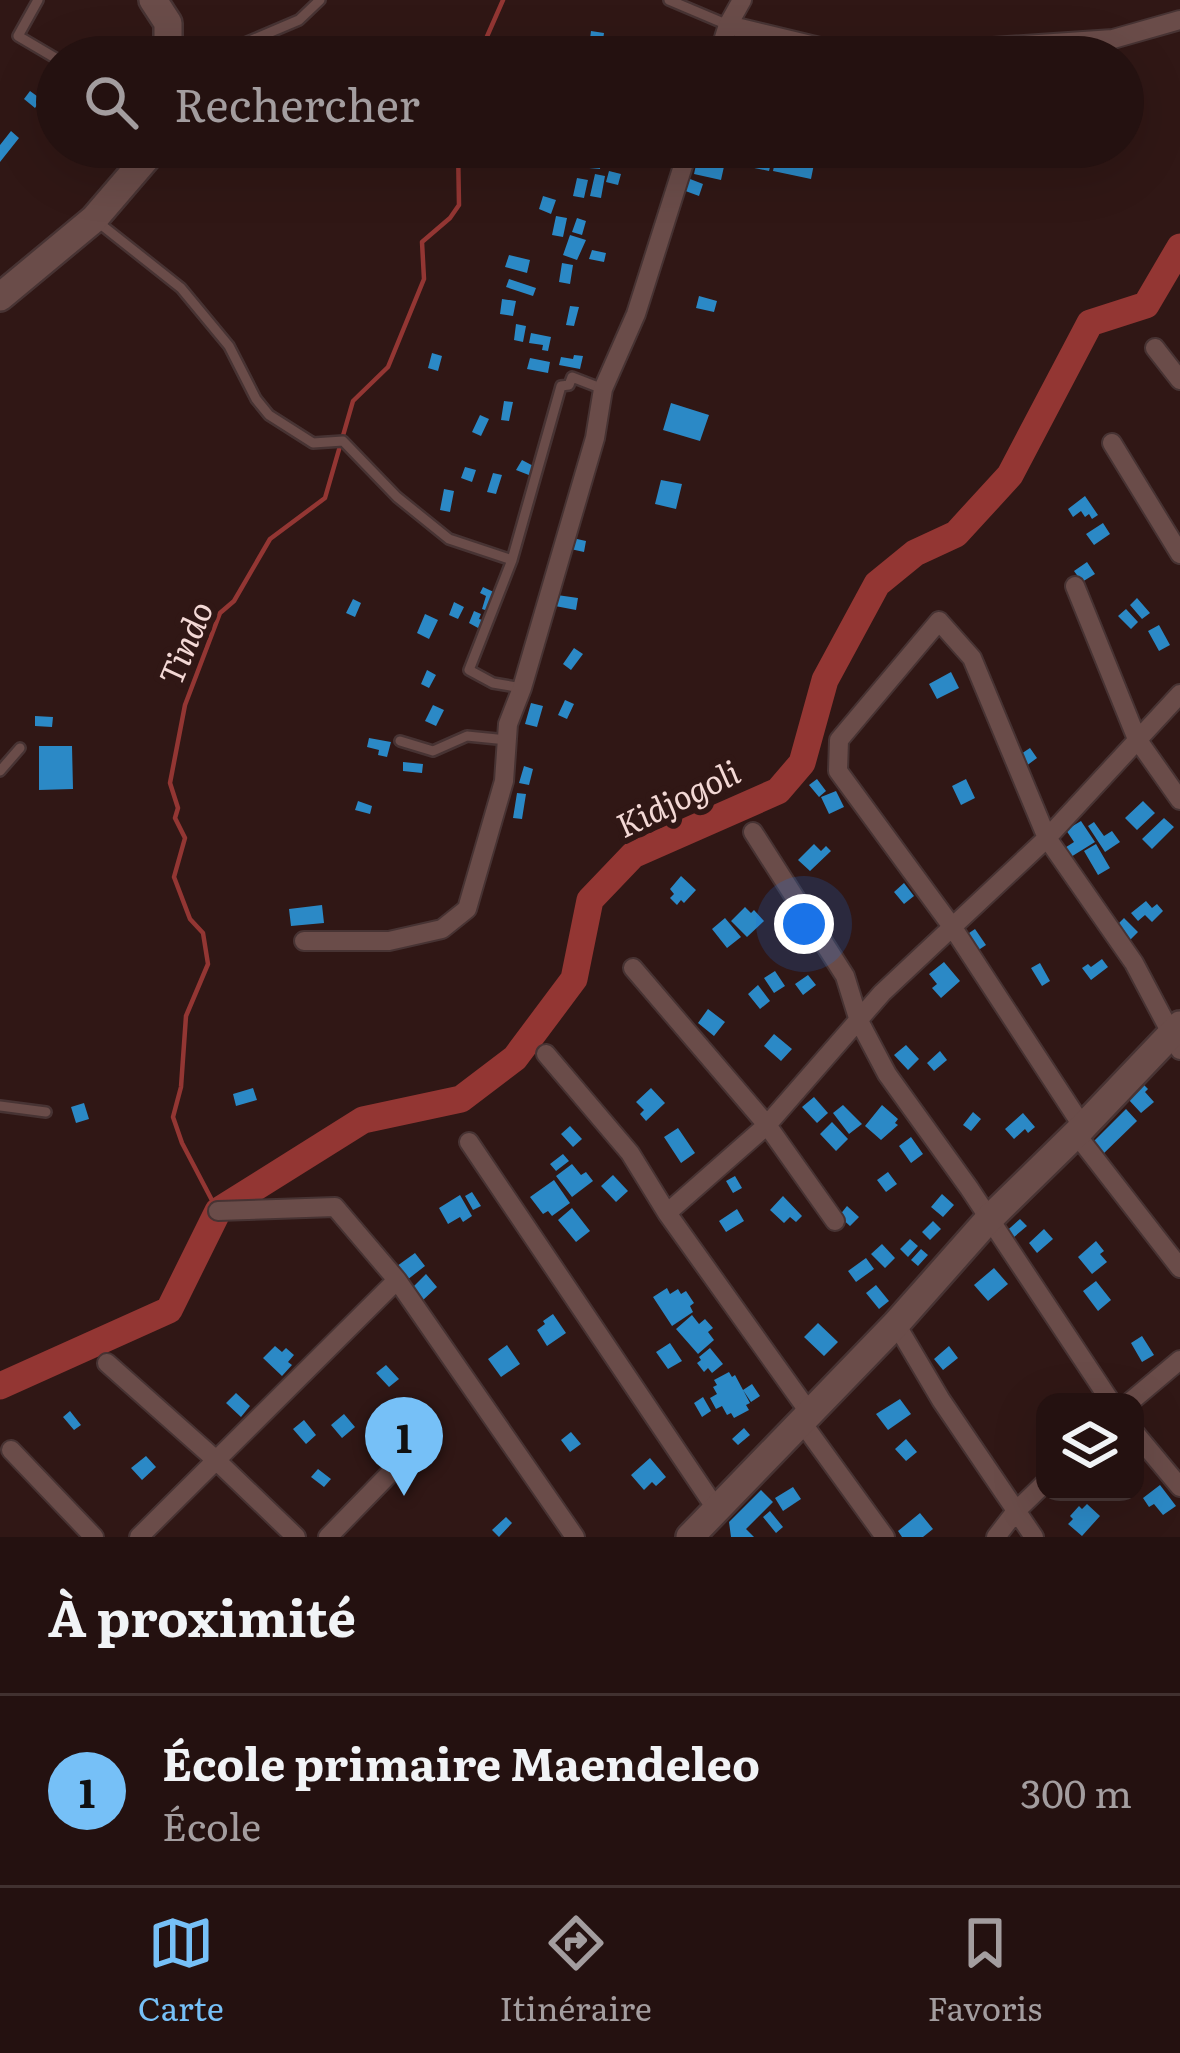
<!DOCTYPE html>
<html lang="fr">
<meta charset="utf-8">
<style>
:root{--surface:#241110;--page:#2c1a19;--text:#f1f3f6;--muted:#a39d9f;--line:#413130;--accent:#76c0f7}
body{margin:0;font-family:Literata,serif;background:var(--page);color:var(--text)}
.controls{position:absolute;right:36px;bottom:36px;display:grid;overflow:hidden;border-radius:24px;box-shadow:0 12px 48px #0002}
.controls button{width:108px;height:108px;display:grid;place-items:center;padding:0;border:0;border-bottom:3px solid var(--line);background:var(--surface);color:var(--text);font:60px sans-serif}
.you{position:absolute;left:804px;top:924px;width:42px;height:42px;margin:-30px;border:9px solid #fff;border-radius:50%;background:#1a73e8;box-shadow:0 0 0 18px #1a73e833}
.badge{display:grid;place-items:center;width:78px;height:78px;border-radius:50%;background:var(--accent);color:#111;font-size:39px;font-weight:700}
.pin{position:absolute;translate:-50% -99px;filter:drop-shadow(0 3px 6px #0008)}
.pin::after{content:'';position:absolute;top:63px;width:42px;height:36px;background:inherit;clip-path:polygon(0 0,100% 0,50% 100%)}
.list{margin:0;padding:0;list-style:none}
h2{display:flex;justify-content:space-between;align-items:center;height:156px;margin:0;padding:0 48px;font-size:51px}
h2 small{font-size:39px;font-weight:400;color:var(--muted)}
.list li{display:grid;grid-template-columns:78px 1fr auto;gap:36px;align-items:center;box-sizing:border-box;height:192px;padding:0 48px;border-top:3px solid var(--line)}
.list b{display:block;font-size:45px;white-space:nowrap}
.list p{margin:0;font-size:39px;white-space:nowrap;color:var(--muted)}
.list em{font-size:39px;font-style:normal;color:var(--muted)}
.icon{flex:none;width:66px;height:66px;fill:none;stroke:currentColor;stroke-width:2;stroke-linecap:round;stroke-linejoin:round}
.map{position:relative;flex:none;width:1180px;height:1537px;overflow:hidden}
.search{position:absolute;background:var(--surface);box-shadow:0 12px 48px #0002;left:36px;right:36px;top:36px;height:132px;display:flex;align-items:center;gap:30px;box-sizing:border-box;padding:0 42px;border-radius:66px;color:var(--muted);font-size:45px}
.sheet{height:348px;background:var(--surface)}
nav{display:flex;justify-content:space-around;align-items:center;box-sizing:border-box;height:168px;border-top:3px solid var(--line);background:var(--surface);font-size:33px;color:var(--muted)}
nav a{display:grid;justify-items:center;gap:6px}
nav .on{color:var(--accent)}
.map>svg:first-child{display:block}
</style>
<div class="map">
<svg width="1180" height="1537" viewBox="0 0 1180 1537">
<rect width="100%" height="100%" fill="#301715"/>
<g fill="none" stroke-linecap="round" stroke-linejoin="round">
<path stroke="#933633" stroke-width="4.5" d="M478,57L503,0
M215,1206L182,1143L173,1117L181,1087L186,1016L208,964L203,933L190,919L174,877L185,838L175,818L178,808L170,783L185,705L220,613L234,601L270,539L325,498L353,401L388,367L424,279L422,242L450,218L459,205L458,147"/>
<path stroke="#933633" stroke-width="27" d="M0,1386L169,1310L218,1211L363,1120L461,1099L515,1058L574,979L590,900L633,855L778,791L802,763L825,680L877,584L915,553L956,534L1010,475L1090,323L1146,305L1180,247"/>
</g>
<path fill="#2b89c6" d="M591,31L604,33L602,48L589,47Z
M30,91L41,99L35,108L24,99Z
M11,131L19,138L0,162V145Z
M700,147H775L769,171L725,162L721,180L694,174Z
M778,147L816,154L811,179L773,171Z
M591,151L602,152L600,169L589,168Z
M609,171L621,174L618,185L606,182Z
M595,174L605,176L601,198L590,196Z
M685,177L703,184L699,196L680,189Z
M577,178L588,180L584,198L573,196Z
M543,196L556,200L551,214L539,209Z
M556,216L567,218L563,237L552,235Z
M577,218L586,221L582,235L572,232Z
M570,235L586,240L577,260L563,255Z
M592,250L606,253L604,262L589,259Z
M509,255L530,260L527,273L505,267Z
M562,263L573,265L570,284L559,282Z
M509,279L536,288L533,296L506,287Z
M699,296L717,301L714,312L696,308Z
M502,299L516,301L513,316L500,314Z
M570,306L579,307L574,326L566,325Z
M516,324L526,326L523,342L514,340Z
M531,333L551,337L548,351L542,350L543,345L529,343Z
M432,353L442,356L438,371L428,368Z
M574,355L583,356L580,369L559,365L561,357L573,359Z
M530,358L550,362L548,373L527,369Z
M504,401L513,402L509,421L501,420Z
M671,403L709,415L700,441L663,430Z
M480,415L489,419L481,436L472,432Z
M522,460L543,471L539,479L516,470Z
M465,467L476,470L472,482L461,478Z
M493,473L502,475L496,494L487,492Z
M661,480L682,484L676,509L655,504Z
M444,489L454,491L450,512L440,510Z
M1085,496L1098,515L1092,519L1089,514L1085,517L1081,511L1073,517L1068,509Z
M1103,523L1110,534L1094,545L1086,534Z
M568,537L586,541L584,552L566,548Z
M1087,562L1095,574L1082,582L1074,571Z
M483,587L498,594L491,612L482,609L486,596L480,593Z
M557,595L578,598L576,610L555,606Z
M1137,598L1150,613L1142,619L1130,605Z
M353,599L361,603L355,617L346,613Z
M454,602L464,607L458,619L449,615Z
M1126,609L1138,622L1131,629L1118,616Z
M474,611L481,614L479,619L493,623L489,634L469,623Z
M425,614L438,620L429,639L417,633Z
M1159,625L1170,645L1159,651L1148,631Z
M574,648L583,654L571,670L563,664Z
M427,670L436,675L429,688L421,684Z
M951,672L959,688L937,699L929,684Z
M565,700L574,704L567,719L558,715Z
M531,703L543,706L537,727L525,724Z
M433,705L444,710L436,726L425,721Z
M35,716L53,717L52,727L35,726Z
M369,738L391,742L387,757L378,755L379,750L367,747Z
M39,746H72L73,789L39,790Z
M1030,748L1037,758L1022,769L1015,758Z
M403,762L423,764L422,773L403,771Z
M524,766L533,769L529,785L519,783Z
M817,779L826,791L819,797L809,785Z
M966,779L975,798L961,805L952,786Z
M836,791L844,807L829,814L821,797Z
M517,793L526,794L522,819L513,818Z
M358,801L372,806L370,814L355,810Z
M1143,801L1155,813L1137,830L1125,818Z
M1164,818L1174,827L1152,849L1142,839Z
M1081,821L1095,842L1066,860L1060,851L1074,842L1066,830Z
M1094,822L1104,836L1112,831L1120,842L1105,852L1088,826Z
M814,844L821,851L826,846L831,851L810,871L798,860Z
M1096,844L1110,868L1098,875L1084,851Z
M681,876L696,890L684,903L681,900L677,905L670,898L674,894L670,889Z
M904,883L914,896L904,904L894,892Z
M1146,901L1152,908L1157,904L1163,911L1152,922L1145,915L1138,921L1131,913Z
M322,905L324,923L291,926L289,909Z
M745,907L751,913L754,910L764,921L747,937L731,921Z
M725,918L741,937L727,948L712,929Z
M1124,918L1138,932L1128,942L1114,928Z
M975,929L986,945L974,953L963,937Z
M1102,959L1108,967L1091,980L1082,968L1088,964L1091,967Z
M944,962L960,981L941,998L932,988L937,984L929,974Z
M1040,963L1050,981L1042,986L1031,968Z
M775,971L785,986L774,993L764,978Z
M808,975L816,985L803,995L795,984Z
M758,985L770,1001L760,1009L748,994Z
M708,1009L725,1022L714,1036L698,1023Z
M774,1034L792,1049L781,1061L764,1046Z
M906,1045L919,1059L908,1070L894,1055Z
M940,1051L947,1060L934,1071L927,1063Z
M1144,1085L1148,1089L1145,1092L1154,1102L1141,1113L1128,1099Z
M253,1088L257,1100L236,1106L233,1094Z
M651,1088L665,1103L646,1121L640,1114L644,1110L636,1102Z
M814,1097L828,1113L817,1123L802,1107Z
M84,1103L89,1119L76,1123L71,1107Z
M843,1105L862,1124L849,1134L833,1113Z
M882,1105L898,1119L895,1123L898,1125L881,1140L865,1126Z
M1126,1109L1137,1121L1101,1156L1090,1145Z
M973,1112L981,1119L971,1131L963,1125Z
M1023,1113L1035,1127L1028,1133L1025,1129L1014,1139L1005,1129Z
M832,1122L848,1139L836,1151L820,1134Z
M570,1126L582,1139L573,1147L561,1134Z
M678,1128L695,1153L681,1163L664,1137Z
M911,1137L923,1154L911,1163L899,1146Z
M563,1154L569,1161L556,1171L550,1164Z
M572,1164L581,1175L586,1172L593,1181L572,1197L556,1176Z
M888,1172L897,1184L886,1192L877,1180Z
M613,1175L628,1191L616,1202L601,1186Z
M735,1176L742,1188L733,1193L726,1181Z
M554,1180L570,1203L552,1216L548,1211L543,1214L530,1197Z
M472,1192L481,1206L473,1210L465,1196Z
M942,1194L954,1205L943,1217L931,1207Z
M460,1195L472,1216L463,1222L460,1217L448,1224L439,1208Z
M783,1196L802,1216L796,1222L790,1217L784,1223L770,1210Z
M847,1206L859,1217L850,1226L839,1216Z
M572,1208L590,1231L576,1242L558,1220Z
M737,1209L744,1221L726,1232L719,1221Z
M1020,1219L1027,1226L1007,1243L1001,1236Z
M933,1221L941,1229L930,1240L922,1232Z
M1044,1229L1053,1239L1037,1253L1029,1243Z
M910,1239L918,1246L908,1257L900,1249Z
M1096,1241L1104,1251L1100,1254L1107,1262L1092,1274L1078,1257Z
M882,1244L895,1258L885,1268L871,1254Z
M921,1249L928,1255L918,1266L911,1260Z
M415,1253L425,1266L407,1280L397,1266Z
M866,1258L874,1269L856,1282L848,1271Z
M994,1268L1008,1284L988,1301L974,1285Z
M426,1274L437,1287L422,1301L411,1289Z
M1096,1281L1111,1300L1098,1311L1083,1291Z
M876,1285L889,1301L879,1309L866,1293Z
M667,1288L670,1294L678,1289L681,1294L686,1291L694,1303L690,1306L693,1312L672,1326L653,1297Z
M553,1314L566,1333L547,1346L537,1330L545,1324L543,1321Z
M692,1315L699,1324L705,1319L713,1328L708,1332L714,1340L698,1354L676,1329Z
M818,1323L838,1342L824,1356L804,1337Z
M1142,1336L1154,1355L1142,1362L1131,1343Z
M670,1343L682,1361L668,1369L656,1352Z
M507,1345L520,1364L501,1377L488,1359Z
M275,1346L282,1352L286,1348L294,1355L288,1362L292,1365L282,1376L263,1358Z
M949,1346L958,1358L943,1370L934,1359Z
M710,1348L723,1364L712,1373L708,1368L704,1372L697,1363L701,1360L699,1357Z
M386,1365L399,1379L389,1387L376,1373Z
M729,1372L732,1377L735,1375L750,1403L746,1405L749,1410L734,1418L731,1413L727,1415L722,1406L716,1409L710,1398L717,1394L713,1387L717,1385L714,1380Z
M752,1384L760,1396L751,1402L743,1390Z
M236,1393L250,1406L241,1417L226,1403Z
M703,1397L711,1411L702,1417L694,1403Z
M900,1399L911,1414L888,1430L876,1414Z
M70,1411L81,1425L74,1430L63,1417Z
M344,1414L355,1427L342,1438L331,1425Z
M304,1420L316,1435L306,1444L293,1429Z
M744,1428L750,1435L738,1445L732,1439Z
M571,1432L581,1444L570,1452L561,1440Z
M906,1439L917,1452L906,1461L895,1449Z
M146,1456L156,1467L142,1480L131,1468Z
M650,1458L666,1477L656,1486L652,1482L644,1490L631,1475Z
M318,1469L331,1479L324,1487L311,1477Z
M1160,1485L1176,1506L1163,1515L1154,1504L1149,1507L1143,1498Z
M793,1487L801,1499L783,1511L775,1498Z
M761,1490L773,1502L746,1529L754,1537H731L729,1522Z
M1087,1504L1100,1516L1082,1536L1068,1524L1073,1519L1070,1516L1079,1506L1082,1509Z
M770,1511L783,1527L776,1533L763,1517Z
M920,1513L933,1529L923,1537H902L898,1531Z
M506,1517L512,1523L499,1537L492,1530Z"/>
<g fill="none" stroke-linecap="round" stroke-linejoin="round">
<g stroke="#473333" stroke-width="14">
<path id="lane" d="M38,0L18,36L57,59
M669,0L728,25
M219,57L233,48L299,20L320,0
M99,223L181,288L229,346L256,399L269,415L313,443L343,441L397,497L449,539L512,560
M522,688L493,683L469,670L512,560L561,386L569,385L572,377L603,389
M400,741L433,751L467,736L507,740
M0,771L20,748
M0,1106L46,1112"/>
</g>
<g stroke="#473333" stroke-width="22">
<path id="street" d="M728,25L857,56L1113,39L1180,20
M718,57L728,25L742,0
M1155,348L1180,380
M1112,443L1180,554
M1075,586L1137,739L1180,800
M753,832L845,976L859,1021L887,1074L969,1188L1111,1402
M304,941H389L442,929L467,909L504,781L508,724L522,688L595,438L603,389L636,314L689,147
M633,968L767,1125L835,1221
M546,1054L630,1153L667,1213L809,1412
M1083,1127L953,928L838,771L839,740L939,621L972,658L1047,838L1134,963L1180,1050
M1076,1134L1180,1268
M469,1142L717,1510
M218,1211L335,1207L397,1280L575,1537
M667,1213L767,1125L882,993L1047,838L1180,694
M896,1324L941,1400L1034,1537
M107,1363L216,1460L296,1537
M1130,1402L1180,1360
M801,1421L885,1537
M1135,1433L1180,1487
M11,1450L94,1537
M139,1537L397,1280
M328,1537L398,1465
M996,1537L1016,1511L1045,1483"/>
</g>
<g stroke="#473333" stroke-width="32">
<path id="secondary" d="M153,0L168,23V57
M0,297L94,219L148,156L151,147
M690,1537L896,1324L988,1220L1083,1127L1180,1025"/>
</g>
<use href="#lane" stroke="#6a4c49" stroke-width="9"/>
<use href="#street" stroke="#6a4c49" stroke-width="18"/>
<use href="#secondary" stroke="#6a4c49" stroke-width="27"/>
</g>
<g text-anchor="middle" stroke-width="12" stroke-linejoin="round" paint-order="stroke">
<g font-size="33" font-style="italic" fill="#f3d8d5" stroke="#301715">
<text transform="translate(186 643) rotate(-67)" y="12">Tindo</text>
<text transform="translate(678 799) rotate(-26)" y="12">Kidjogoli</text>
</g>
</g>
</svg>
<div class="controls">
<button><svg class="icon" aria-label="layers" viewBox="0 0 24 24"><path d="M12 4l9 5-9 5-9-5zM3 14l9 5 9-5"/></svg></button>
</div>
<div class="you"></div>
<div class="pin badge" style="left:404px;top:1496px">1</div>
<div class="search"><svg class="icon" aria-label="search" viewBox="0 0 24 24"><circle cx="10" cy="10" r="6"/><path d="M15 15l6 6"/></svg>Rechercher</div>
</div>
<section class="sheet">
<h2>À proximité<small></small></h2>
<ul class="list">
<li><span class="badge">1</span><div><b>École primaire Maendeleo</b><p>École</p></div><em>300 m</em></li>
</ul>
</section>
<nav>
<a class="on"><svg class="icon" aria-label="map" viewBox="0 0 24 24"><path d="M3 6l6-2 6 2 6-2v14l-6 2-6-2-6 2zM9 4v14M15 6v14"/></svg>Carte</a>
<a><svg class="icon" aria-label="directions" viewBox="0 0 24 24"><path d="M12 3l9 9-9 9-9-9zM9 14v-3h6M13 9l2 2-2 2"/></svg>Itinéraire</a>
<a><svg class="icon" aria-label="saved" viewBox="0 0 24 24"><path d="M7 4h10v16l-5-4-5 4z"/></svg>Favoris</a>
</nav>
